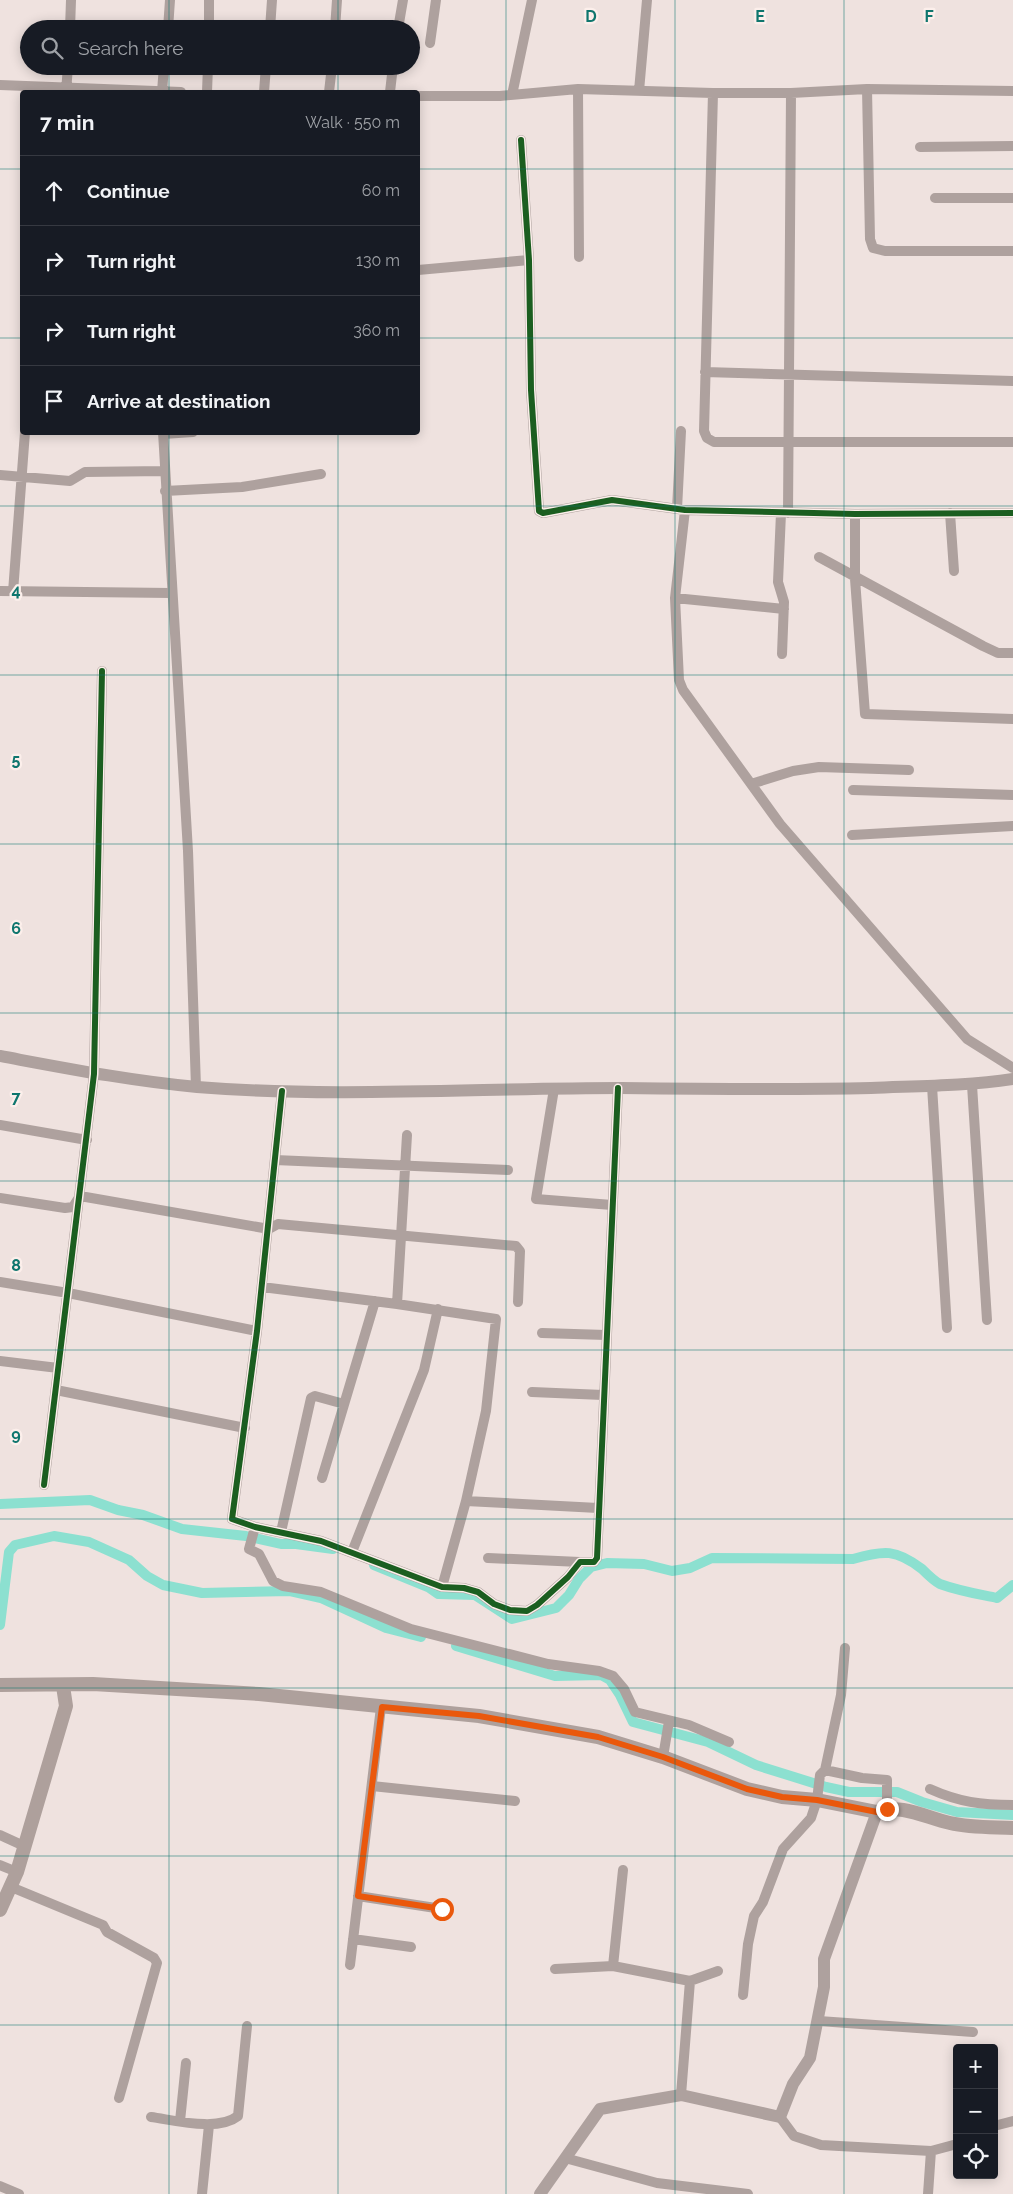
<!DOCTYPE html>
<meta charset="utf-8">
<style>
:root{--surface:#171b24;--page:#20242c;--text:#f1f3f6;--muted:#9ea1a6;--line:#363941}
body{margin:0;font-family:Raleway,sans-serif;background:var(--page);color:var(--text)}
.controls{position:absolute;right:15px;bottom:15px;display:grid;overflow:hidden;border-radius:5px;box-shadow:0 2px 12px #0003}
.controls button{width:45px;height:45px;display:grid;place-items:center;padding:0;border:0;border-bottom:1px solid var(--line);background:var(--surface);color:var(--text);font:25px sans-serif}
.stop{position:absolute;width:15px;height:15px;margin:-11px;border:4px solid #ea580c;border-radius:50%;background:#fff}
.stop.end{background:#ea580c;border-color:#fff;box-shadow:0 1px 5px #0008}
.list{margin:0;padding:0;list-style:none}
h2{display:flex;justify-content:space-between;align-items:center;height:65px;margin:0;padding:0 20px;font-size:21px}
h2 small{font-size:16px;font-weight:400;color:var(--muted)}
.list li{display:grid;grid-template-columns:32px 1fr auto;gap:15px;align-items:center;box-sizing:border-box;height:70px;padding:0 20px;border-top:1px solid var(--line)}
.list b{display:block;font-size:19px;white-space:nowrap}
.list em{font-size:16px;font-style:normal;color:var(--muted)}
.icon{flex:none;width:28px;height:28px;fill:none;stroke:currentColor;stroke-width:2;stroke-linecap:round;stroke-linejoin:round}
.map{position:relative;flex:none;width:1013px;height:2194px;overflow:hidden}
.search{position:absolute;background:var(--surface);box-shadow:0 2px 12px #0003;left:20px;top:20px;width:400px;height:55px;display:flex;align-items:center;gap:12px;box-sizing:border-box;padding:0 18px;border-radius:28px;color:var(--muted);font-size:19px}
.panel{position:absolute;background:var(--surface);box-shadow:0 2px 12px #0003;left:20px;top:90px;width:400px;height:345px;border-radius:5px}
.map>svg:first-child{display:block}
</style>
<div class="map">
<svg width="1013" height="2194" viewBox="0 0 1013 2194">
<rect width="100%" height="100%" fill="#efe2df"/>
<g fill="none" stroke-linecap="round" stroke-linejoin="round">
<path stroke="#8ce0d0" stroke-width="10" d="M0,1504L90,1500L118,1510L143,1515L182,1529L246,1536L281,1544H296L333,1549
M374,1565L428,1587L438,1594L475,1595L512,1619L556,1608L569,1595L579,1579L591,1567L607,1563L644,1564L672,1571L690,1568L712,1558L853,1559C884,1550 896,1549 922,1569C927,1574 934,1581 940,1584C959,1591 978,1594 997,1598L1013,1585
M0,1625L9,1552L15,1545L54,1536L89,1542L129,1560L147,1576L163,1585L202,1593L290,1591L321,1598L386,1628L421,1637
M456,1646L555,1676L601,1675L610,1680L620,1695L633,1722L708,1742L756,1765L826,1787L849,1792H897L922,1802L957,1812L1013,1815"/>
<path stroke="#aea19e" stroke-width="10" d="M70,29L71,0
M168,29L170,0
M209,29V0
M270,29L272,0
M335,29L337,0
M398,29L403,0
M430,43L436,0
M0,85L181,92
M578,89L579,257
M867,89L870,239L873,248L885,251H1013
M639,91L647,0
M66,92L68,66
M162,92L164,66
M207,92L208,66
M264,92L266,66
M329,92L332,66
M390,92L393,66
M713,93L704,431L707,438L714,442H1013
M512,95L532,0
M418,96H500L578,89L713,93H791L867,89L1013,91
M521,140L529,260L531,390L539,511L543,513L612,500L685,510L855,514L1013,513
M920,147L1013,146
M935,198H1013
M418,270L529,260
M705,372L1013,381
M163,432L188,851L196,1087
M163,434L193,432
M0,475L70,481L85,472L164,471
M165,491L242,487L321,474
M677,509L681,431
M685,510L675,598L679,680L683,690L780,824L967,1039L1013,1068
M781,513L778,582L784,602L782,654
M788,513L791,93
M950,513L954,571
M855,514V579L865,714L1013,719
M819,557L983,646L998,653H1013
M0,591L171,593
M13,592L25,432
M675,598L784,609
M751,784L793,771L819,767L909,770
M853,790L1013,795
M852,835L1013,826
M972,1085L987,1320
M932,1086L947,1328
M554,1089L536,1199L612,1205
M282,1091L257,1331L232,1519L255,1527L321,1541L442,1587L464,1588L478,1592L494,1604L510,1610L527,1611L537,1605L568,1577L580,1562H594L597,1558L618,1088
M0,1125L87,1140
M275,1160L508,1170
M0,1198L65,1208L73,1207L80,1196L269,1229L278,1224L516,1246L520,1251L518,1302
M0,1282L68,1293L257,1331
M262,1287L397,1304L496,1319L486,1411L466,1501L442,1587
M397,1304L407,1135
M542,1333L606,1335
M0,1361L58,1368
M56,1390L245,1428
M532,1392L603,1395
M322,1478L375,1301
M44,1485L94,1074L102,671
M466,1501L598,1508
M255,1527L249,1549L259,1554L273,1581L283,1586L321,1592L411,1629L548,1664L599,1671L613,1676L624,1689L635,1712L689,1725L729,1742
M281,1532L311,1398L315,1396L344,1404
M352,1552L424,1370L438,1309
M488,1558L580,1562
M663,1757L669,1721
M825,1770L862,1778L887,1780V1809
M372,1786L515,1801
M930,1789C959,1802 981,1805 1013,1805
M0,1835L24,1846
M0,1865L17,1872
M11,1887L103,1925L107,1932L154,1958L157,1963L119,2098
M358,1896L442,1909
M353,1939L411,1947
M350,1965L381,1707
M613,1966L623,1870
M555,1969L613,1966L690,1981L718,1971
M743,1995L748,1944L754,1916L763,1902L783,1849L811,1818L817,1800L820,1775L825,1770L841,1695L845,1648
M819,2021L973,2032
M681,2095L690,1981
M151,2117C174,2120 218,2132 238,2116L247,2026
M780,2117L794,2136L821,2145L931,2151L957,2144
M180,2121L186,2063
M994,2126L1013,2121
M565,2158L657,2183L748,2194
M0,2186L19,2194
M202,2194L209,2125
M928,2194L931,2151"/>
<path stroke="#aea19e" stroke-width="12" d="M0,1056C65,1068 131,1081 197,1087C337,1098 479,1088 620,1088C704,1089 787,1090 871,1088C918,1086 966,1086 1013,1079
M540,2194L600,2109L681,2095L780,2117L793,2084L810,2058L824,1987V1959L877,1812"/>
<path stroke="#aea09c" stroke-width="14" d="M0,1685L93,1684L259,1694L479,1716L598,1737L663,1757L747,1789L782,1797L817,1800L877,1812C902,1803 926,1818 950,1823C971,1828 992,1827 1013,1828
M0,1910L17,1872L66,1706L63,1686"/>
<g stroke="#fcefeb" stroke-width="9">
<path id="cycleway" d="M521,140L529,260L531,390L539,511L543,513L612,500L685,510L855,514L1013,513
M282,1091L257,1331L232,1519L255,1527L321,1541L442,1587L464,1588L478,1592L494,1604L510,1610L527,1611L537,1605L568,1577L580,1562H594L597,1558L618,1088
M44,1485L94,1074L102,671"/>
</g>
<use href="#cycleway" stroke="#1b5e20" stroke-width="6"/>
</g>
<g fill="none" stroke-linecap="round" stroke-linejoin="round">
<path stroke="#ea580c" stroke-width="6" d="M442,1909L358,1896L382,1707L479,1716L598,1737L663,1757L747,1789L782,1797L817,1800L877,1812L887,1809"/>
</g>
<path fill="none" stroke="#0f766e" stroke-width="1" stroke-opacity="0.55" d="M169,0V29M338,0V29M506,0V2194M675,0V2194M844,0V2194M169,66V92M338,66V92M0,169H22M418,169H1013M0,338H22M418,338H1013M169,432V2194M338,432V2194M0,506H1013M0,675H1013M0,844H1013M0,1013H1013M0,1181H1013M0,1350H1013M0,1519H1013M0,1688H1013M0,1856H1013M0,2025H1013"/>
<g font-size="16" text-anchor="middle" font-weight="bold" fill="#0f766e" stroke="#fcefeb" stroke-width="4.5" stroke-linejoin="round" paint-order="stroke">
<text x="591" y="22">D</text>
<text x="760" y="22">E</text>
<text x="929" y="22">F</text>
<text x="16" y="596">4</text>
<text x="16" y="765">5</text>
<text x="16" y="934">6</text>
<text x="16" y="1103">7</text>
<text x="16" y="1271">8</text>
<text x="16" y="1440">9</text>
</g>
</svg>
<div class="controls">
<button>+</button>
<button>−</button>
<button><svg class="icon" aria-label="locate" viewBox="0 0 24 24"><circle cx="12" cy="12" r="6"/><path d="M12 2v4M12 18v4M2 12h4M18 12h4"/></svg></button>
</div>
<div class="stop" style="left:442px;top:1909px"></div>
<div class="stop end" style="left:887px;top:1809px"></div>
<div class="search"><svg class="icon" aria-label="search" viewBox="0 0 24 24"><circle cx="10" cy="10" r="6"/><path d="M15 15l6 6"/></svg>Search here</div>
<section class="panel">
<h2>7 min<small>Walk · 550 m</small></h2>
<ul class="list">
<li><svg class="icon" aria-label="ahead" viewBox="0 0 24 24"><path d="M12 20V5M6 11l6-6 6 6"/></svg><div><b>Continue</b></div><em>60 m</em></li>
<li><svg class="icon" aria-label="right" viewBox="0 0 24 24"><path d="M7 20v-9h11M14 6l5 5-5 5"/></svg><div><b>Turn right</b></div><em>130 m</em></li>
<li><svg class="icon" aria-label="right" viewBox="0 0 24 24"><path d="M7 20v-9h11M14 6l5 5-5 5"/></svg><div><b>Turn right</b></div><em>360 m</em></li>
<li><svg class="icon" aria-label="arrive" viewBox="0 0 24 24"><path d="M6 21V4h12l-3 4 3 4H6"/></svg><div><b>Arrive at destination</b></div></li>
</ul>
</section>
</div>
